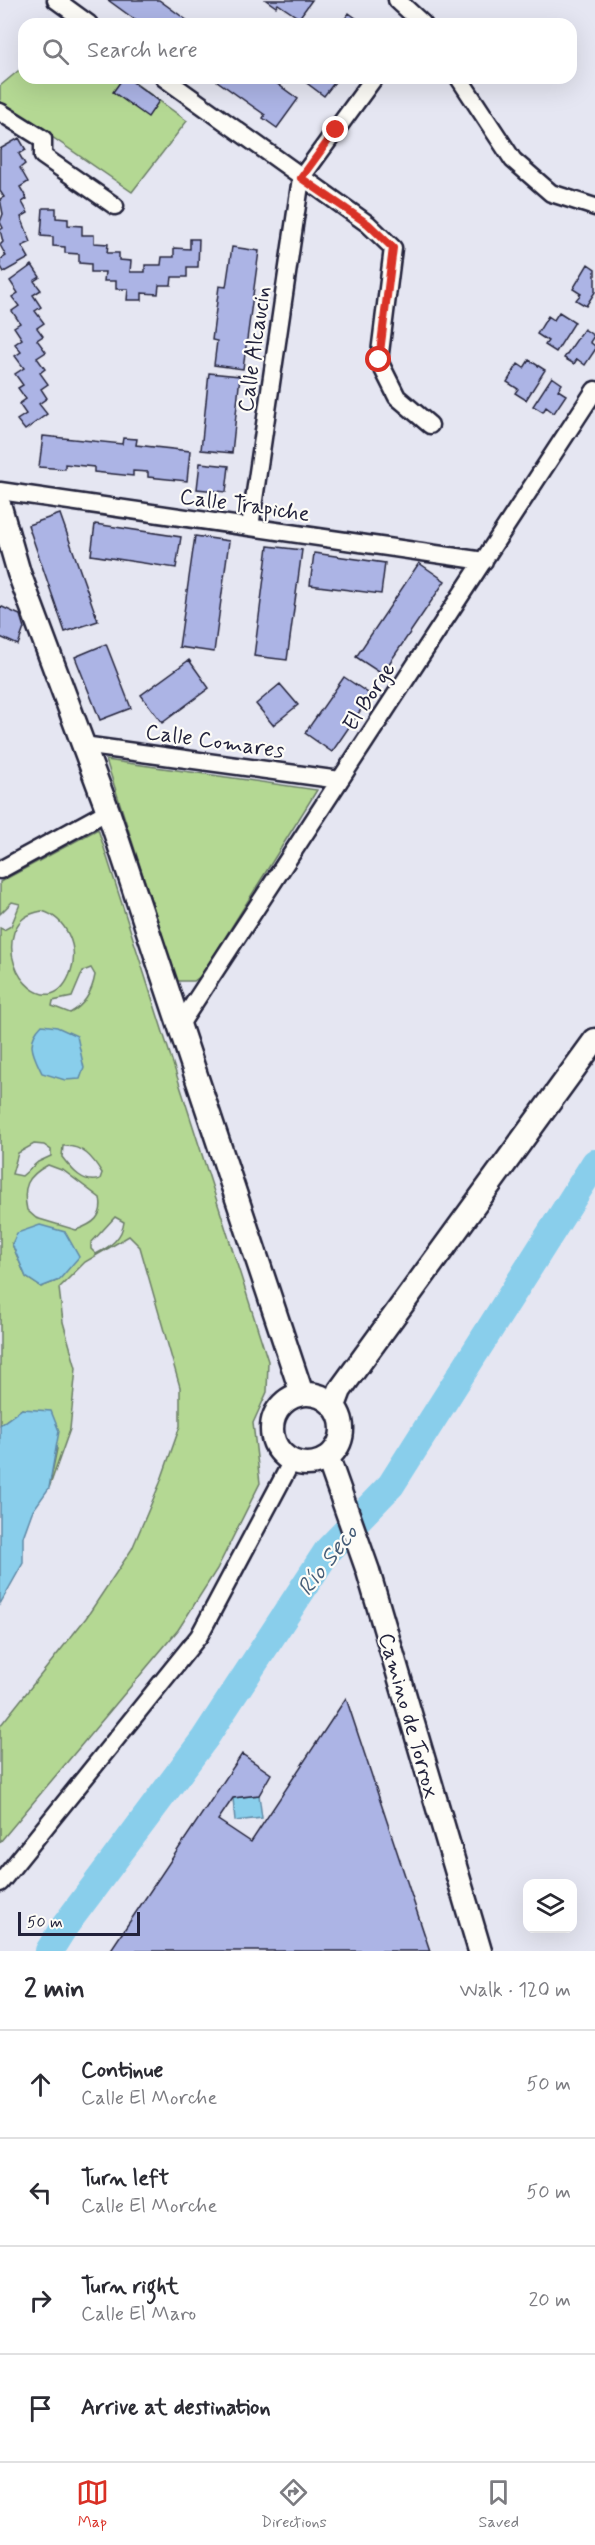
<!DOCTYPE html>
<meta charset="utf-8">
<style>
:root{--surface:#fff;--page:#f7f7f7;--text:#2b2b33;--muted:#7c7c81;--line:#e1e1e2;--accent:#d93025}
body{margin:0;font-family:Mynerve,sans-serif;background:var(--page);color:var(--text)}
.controls{position:absolute;right:18px;bottom:18px;display:grid;overflow:hidden;border-radius:12px;box-shadow:0 6px 24px #0002}
.controls button{width:54px;height:54px;display:grid;place-items:center;padding:0;border:0;border-bottom:2px solid var(--line);background:var(--surface);color:var(--text);font:30px sans-serif}
.scale{position:absolute;left:18px;bottom:15px;width:122px;box-sizing:border-box;padding-left:6px;border:3px solid #22223b;border-top:0;font-size:16px;line-height:21px;white-space:nowrap;color:#22223b;-webkit-text-stroke:4px #fdfcf7;paint-order:stroke}
.stop{position:absolute;width:18px;height:18px;margin:-14px;border:4px solid #d93025;border-radius:50%;background:#fff}
.stop.end{background:#d93025;border-color:#fff;box-shadow:0 2px 6px #0008}
.list{margin:0;padding:0;list-style:none}
h2{display:flex;justify-content:space-between;align-items:center;height:78px;margin:0;padding:0 24px;font-size:26px}
h2 small{font-size:20px;font-weight:400;color:var(--muted)}
.list li{display:grid;grid-template-columns:39px 1fr auto;gap:18px;align-items:center;box-sizing:border-box;height:108px;padding:0 24px;border-top:2px solid var(--line)}
.list b{display:block;font-size:22px;white-space:nowrap}
.list p{margin:0;font-size:20px;white-space:nowrap;color:var(--muted)}
.list em{font-size:20px;font-style:normal;color:var(--muted)}
.icon{flex:none;width:33px;height:33px;fill:none;stroke:currentColor;stroke-width:2;stroke-linecap:round;stroke-linejoin:round}
.map{position:relative;flex:none;width:595px;height:1951px;overflow:hidden}
.search{position:absolute;background:var(--surface);box-shadow:0 6px 24px #0002;left:18px;right:18px;top:18px;height:66px;display:flex;align-items:center;gap:15px;box-sizing:border-box;padding:0 21px;border-radius:18px;color:var(--muted);font-size:22px}
.sheet{height:510px;background:var(--surface)}
nav{display:flex;justify-content:space-around;align-items:center;box-sizing:border-box;height:84px;border-top:2px solid var(--line);background:var(--surface);font-size:16px;color:var(--muted)}
nav a{display:grid;justify-items:center;gap:3px}
nav .on{color:var(--accent)}
.map>svg:first-child{display:block}
</style>
<div class="map">
<svg width="595" height="1951" viewBox="0 0 595 1951">
<rect width="100%" height="100%" fill="#e5e6f2"/>
<filter id="ink" filterUnits="userSpaceOnUse"><feTurbulence type="fractalNoise" baseFrequency=".0167" numOctaves="2"/><feDisplacementMap in="SourceGraphic" scale="12" xChannelSelector="R" yChannelSelector="G"/><feConvolveMatrix kernelMatrix="1 2 1 2 8 2 1 2 1" color-interpolation-filters="sRGB"/></filter>
<g filter="url(#ink)">
<path fill="#b4d893" stroke="#6b7d67" stroke-width="1.5" fill-rule="evenodd" d="M24,66V78H128L187,121L132,192L0,101V86Z
M106,760L317,790L201,976L194,981H177Z
M98,829L268,1361L267,1392L253,1423L260,1483L217,1569L178,1630L0,1842V1726L86,1618L132,1549L160,1483L180,1426V1387L140,1247L129,1236L85,1262L59,1288L63,1322L76,1368L70,1429L49,1488L57,1449L22,1409L0,1425V928L4,930L11,926L20,904L12,902L0,914V882ZM42,911C66,918 79,947 71,971C53,1024 0,976 14,932C20,918 27,914 42,911ZM91,968L95,975C92,992 85,1005 70,1013L52,1006L53,1001L72,997L83,971ZM34,1144L44,1145L51,1150V1156L38,1162L22,1176L12,1174L18,1153ZM63,1146C83,1145 93,1158 102,1173L100,1179C84,1185 71,1169 62,1157ZM48,1165L64,1171L100,1198C104,1217 93,1224 76,1230L36,1218L27,1210C22,1187 27,1176 48,1165ZM115,1217L124,1222C122,1238 111,1246 96,1254L91,1249V1243ZM12,1244L59,1280L41,1287L26,1277Z"/>
<path fill="#89ceeb" stroke="#6089a5" stroke-width="1.5" d="M42,1025L57,1027L77,1036L84,1068L80,1079L65,1080L42,1073C33,1054 25,1042 42,1025Z
M40,1225L65,1232L79,1257L59,1280L41,1287L26,1277L12,1244L17,1233Z
M22,1409L51,1411L59,1431L49,1488L32,1512L23,1537V1563L0,1604V1425Z
M259,1795L262,1818L235,1821L233,1798Z"/>
<g fill="none" stroke-linecap="round" stroke-linejoin="round">
<path stroke="#89ceeb" stroke-width="28" d="M49,1951L64,1927L205,1738L328,1550L391,1485L595,1163"/>
</g>
<path fill="#acb4e5" stroke="#22223b" stroke-width="1.5" d="M108,0H159L192,24H141Z
M266,0H312L299,18L278,4L276,7Z
M349,13L364,24H341Z
M123,78H127L159,101L148,117L113,92Z
M213,78H269L298,99L277,128L263,118L265,115Z
M300,78H338L324,96Z
M19,138L26,150L19,154L25,164L20,168L28,182L20,187L27,199L22,202L28,213L21,217L31,242L22,246L29,258L4,272L0,265V260L6,256L0,245L3,242L0,230L3,228L0,222L3,214L0,199L4,197L0,191V149Z
M43,208H56V218L68,219V225L82,226V235H94V243L108,244L107,253H119V260L131,261L130,272H145V265H161L162,257H174V248L190,249V239H199L198,267H187V277H172L171,285H159L158,294L142,293V300H127L128,289H116V281H104L105,272H91V264L79,263V254L65,253V247L53,246V237L41,236Z
M232,247L259,251L243,369L214,365L217,341L212,340L219,286L226,287Z
M588,264L595,269V292L586,306L576,300L581,294L573,289Z
M32,265L40,277L34,281L41,290L33,295L41,307L35,311L44,323L37,328L43,336L37,340L46,352L37,358L45,369L40,373L48,384L41,389L47,398L39,404L47,414L25,430L17,420L26,414L19,404L26,399L18,388L23,385L15,374L24,368L15,356L21,352L15,344L22,339L14,327L20,323L12,311L19,306L12,297L18,293L10,281Z
M559,312L575,322L556,352L545,345L548,341L537,334L548,316L554,320Z
M584,329L594,336L590,342L595,346V350L585,365L577,359L574,364L564,358Z
M529,360L545,370L526,400L515,393L518,389L507,382L518,364L524,368Z
M209,373L240,376L232,453L201,450Z
M552,377L562,384L558,390L566,395L554,413L546,407L543,412L533,406Z
M43,436L122,444L123,438L137,439L136,445L190,451L187,481L148,477V472L133,471V476L94,472V467L65,464V469L39,467Z
M200,463L229,466L226,492L197,489Z
M60,514L98,621L65,632L28,525Z
M95,524L181,537L176,568L91,555Z
M195,536L229,541L214,652L179,647Z
M268,546L302,550L287,660L254,656Z
M314,553L385,563L381,594L310,585Z
M419,563L445,581L382,674L356,657Z
M0,606L20,615L24,628L18,645L0,637Z
M106,644L131,708L100,720L75,657Z
M189,660L209,688L162,723L141,695Z
M344,677L371,695L332,752L305,733Z
M280,684L298,705L273,725L256,704Z
M346,1698L430,1951H110L242,1754L271,1774L259,1795L233,1798L218,1820L251,1842Z"/>
<g fill="none" stroke-linecap="round" stroke-linejoin="round">
<g stroke="#22223b" stroke-width="21">
<path id="street" d="M56,0L89,24
M397,0L423,24
M164,78L368,224L393,248L379,361L397,397L430,425
M459,78L513,160L551,193L595,207
M0,112L43,139V156L115,206
M0,491L484,561
M250,527L301,178L374,78
M83,745L340,780
M0,870L108,811
M179,1026L595,390
M0,1883L199,1636L292,1461"/>
</g>
<g stroke="#22223b" stroke-width="27">
<path id="secondary" d="M0,507L19,573L108,811L302,1394
M272 1429a35 35 0 1 1 70 0a35 35 0 1 1-70 0Z
M334,1406L340,1390L595,1040
M328,1458L368,1571L480,1951"/>
</g>
<use href="#street" stroke="#fdfcf7" stroke-width="16"/>
<use href="#secondary" stroke="#fdfcf7" stroke-width="22"/>
</g>
</g>
<g fill="none" stroke-linecap="round" stroke-linejoin="round" filter="url(#ink)">
<path stroke="#d93025" stroke-width="8" d="M336,130L301,178L368,224L393,248L379,360"/>
</g>
<g text-anchor="middle" stroke-width="4.5" stroke-linejoin="round" paint-order="stroke">
<g font-size="22" fill="#22223b" stroke="#fdfcf7">
<text transform="translate(253 349) rotate(-82)" y="8">Calle Alcaucin</text>
<text transform="translate(245 504) rotate(8)" y="8">Calle Trapiche</text>
<text transform="translate(368 696) rotate(-57)" y="8">El Borge</text>
<text transform="translate(215 740) rotate(8)" y="8">Calle Comares</text>
<text transform="translate(410 1715) rotate(74)" y="8">Camino de Torrox</text>
</g>
<g font-size="24" font-style="italic" fill="#465e79" stroke="#fdfcf7">
<text transform="translate(327 1560) rotate(-52)" y="8">Río Seco</text>
</g>
</g>
</svg>
<div class="controls">
<button><svg class="icon" aria-label="layers" viewBox="0 0 24 24"><path d="M12 4l9 5-9 5-9-5zM3 14l9 5 9-5"/></svg></button>
</div>
<div class="scale">50 m</div>
<div class="stop" style="left:379px;top:360px"></div>
<div class="stop end" style="left:336px;top:130px"></div>
<div class="search"><svg class="icon" aria-label="search" viewBox="0 0 24 24"><circle cx="10" cy="10" r="6"/><path d="M15 15l6 6"/></svg>Search here</div>
</div>
<section class="sheet">
<h2>2 min<small>Walk · 120 m</small></h2>
<ul class="list">
<li><svg class="icon" aria-label="ahead" viewBox="0 0 24 24"><path d="M12 20V5M6 11l6-6 6 6"/></svg><div><b>Continue</b><p>Calle El Morche</p></div><em>50 m</em></li>
<li><svg class="icon" aria-label="left" viewBox="0 0 24 24"><path d="M17 20v-9H6M10 6l-5 5 5 5"/></svg><div><b>Turn left</b><p>Calle El Morche</p></div><em>50 m</em></li>
<li><svg class="icon" aria-label="right" viewBox="0 0 24 24"><path d="M7 20v-9h11M14 6l5 5-5 5"/></svg><div><b>Turn right</b><p>Calle El Maro</p></div><em>20 m</em></li>
<li><svg class="icon" aria-label="arrive" viewBox="0 0 24 24"><path d="M6 21V4h12l-3 4 3 4H6"/></svg><div><b>Arrive at destination</b></div></li>
</ul>
</section>
<nav>
<a class="on"><svg class="icon" aria-label="map" viewBox="0 0 24 24"><path d="M3 6l6-2 6 2 6-2v14l-6 2-6-2-6 2zM9 4v14M15 6v14"/></svg>Map</a>
<a><svg class="icon" aria-label="directions" viewBox="0 0 24 24"><path d="M12 3l9 9-9 9-9-9zM9 14v-3h6M13 9l2 2-2 2"/></svg>Directions</a>
<a><svg class="icon" aria-label="saved" viewBox="0 0 24 24"><path d="M7 4h10v16l-5-4-5 4z"/></svg>Saved</a>
</nav>
